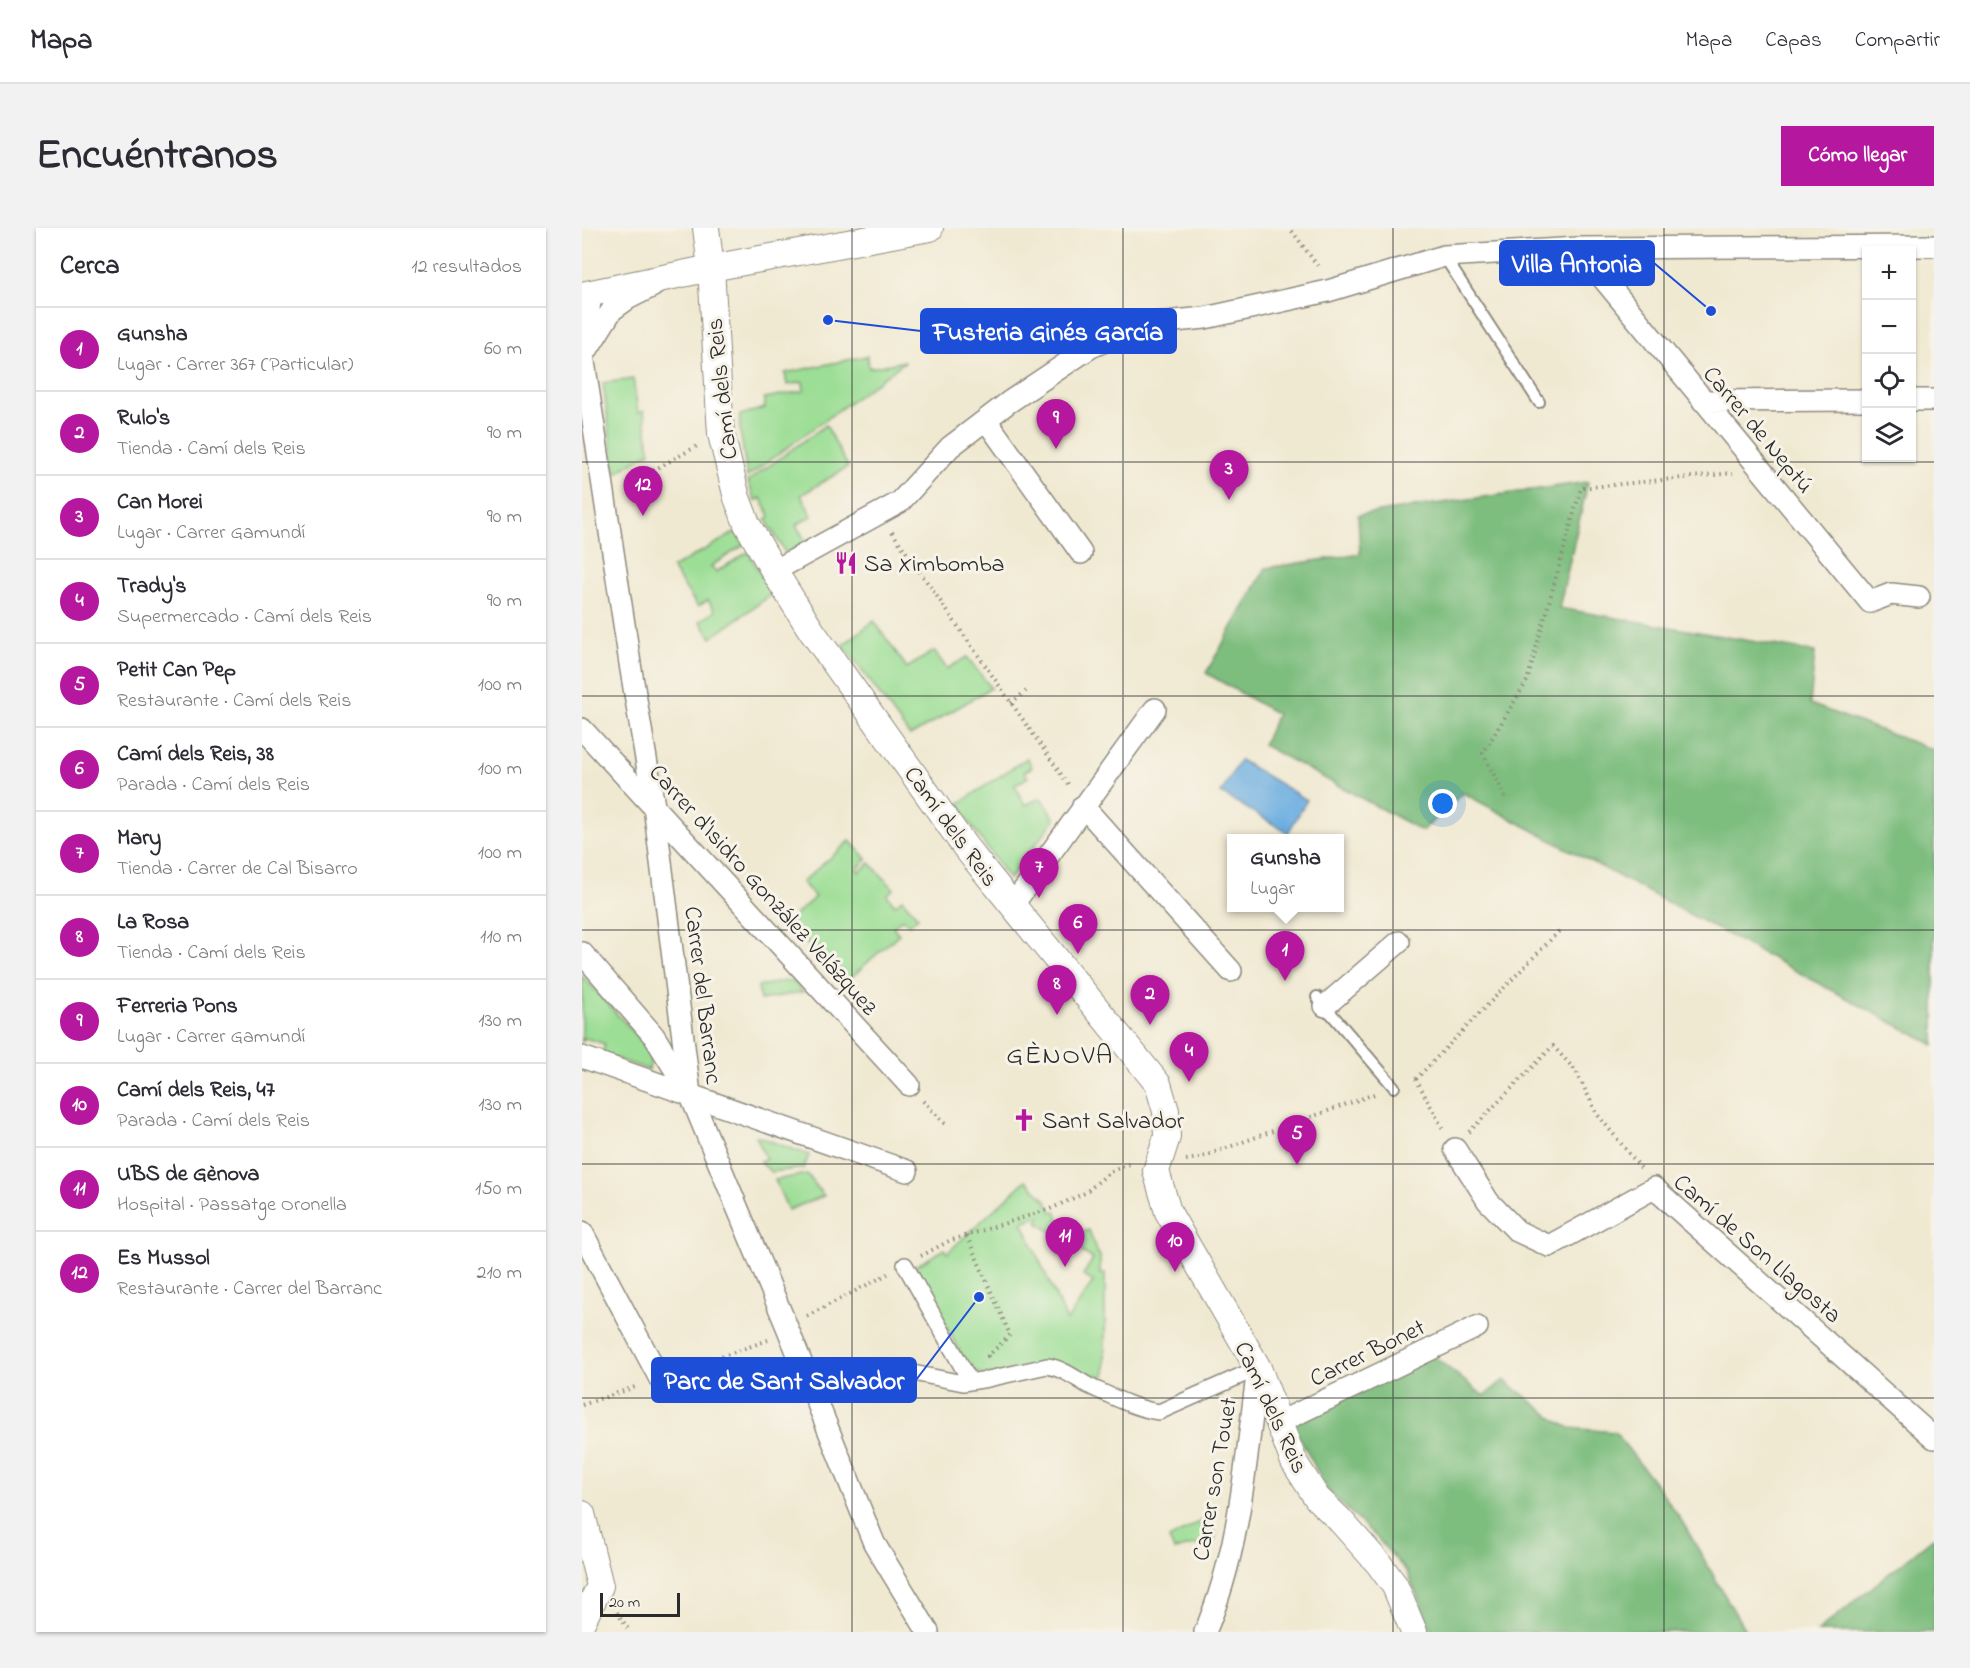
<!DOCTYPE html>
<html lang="es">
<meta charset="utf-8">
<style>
:root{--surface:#fff;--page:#f2f2f3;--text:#2b2b33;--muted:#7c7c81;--line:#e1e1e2;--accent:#b5179e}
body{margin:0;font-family:"Indie Flower",sans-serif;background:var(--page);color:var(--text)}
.controls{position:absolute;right:18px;top:18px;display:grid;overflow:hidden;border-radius:0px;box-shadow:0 2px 4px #0004}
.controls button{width:54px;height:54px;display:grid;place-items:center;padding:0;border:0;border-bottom:2px solid var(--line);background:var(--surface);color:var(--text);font:30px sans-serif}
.scale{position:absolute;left:18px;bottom:15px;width:80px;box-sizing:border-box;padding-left:6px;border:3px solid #2b2b2b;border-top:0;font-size:16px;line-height:21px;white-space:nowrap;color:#2b2b2b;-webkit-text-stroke:4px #f7f3e8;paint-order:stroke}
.you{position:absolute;left:861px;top:576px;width:21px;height:21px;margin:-15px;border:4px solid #fff;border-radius:50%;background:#1a73e8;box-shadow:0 0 0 9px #1a73e833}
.badge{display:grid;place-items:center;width:39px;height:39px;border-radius:50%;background:var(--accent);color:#fff;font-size:20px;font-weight:700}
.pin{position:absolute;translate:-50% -50px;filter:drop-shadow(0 2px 3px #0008)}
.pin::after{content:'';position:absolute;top:32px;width:21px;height:18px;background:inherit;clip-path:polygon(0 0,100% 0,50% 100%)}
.popup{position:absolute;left:645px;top:606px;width:117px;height:78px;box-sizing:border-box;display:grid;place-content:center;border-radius:0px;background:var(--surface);filter:drop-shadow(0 2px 4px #0005);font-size:20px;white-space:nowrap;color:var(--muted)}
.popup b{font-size:22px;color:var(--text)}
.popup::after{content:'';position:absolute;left:50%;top:100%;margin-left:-12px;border:12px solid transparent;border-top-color:var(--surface)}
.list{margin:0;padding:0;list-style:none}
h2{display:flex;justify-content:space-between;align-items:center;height:78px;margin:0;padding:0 24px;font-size:26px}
h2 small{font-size:20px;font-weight:400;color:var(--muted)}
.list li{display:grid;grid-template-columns:39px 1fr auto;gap:18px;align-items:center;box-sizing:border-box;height:84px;padding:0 24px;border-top:2px solid var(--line)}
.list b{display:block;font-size:22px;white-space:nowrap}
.list p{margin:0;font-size:20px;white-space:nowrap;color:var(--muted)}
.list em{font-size:20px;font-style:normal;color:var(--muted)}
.icon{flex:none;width:33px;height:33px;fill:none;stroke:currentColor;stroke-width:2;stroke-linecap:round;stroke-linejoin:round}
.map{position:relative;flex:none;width:1352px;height:1404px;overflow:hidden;border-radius:0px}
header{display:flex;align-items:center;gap:36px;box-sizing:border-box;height:84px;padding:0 30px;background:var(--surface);border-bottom:2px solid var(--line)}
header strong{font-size:28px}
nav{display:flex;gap:33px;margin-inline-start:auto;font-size:21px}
.intro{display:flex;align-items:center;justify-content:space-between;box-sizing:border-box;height:144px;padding:0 36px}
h1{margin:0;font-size:42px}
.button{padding:15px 27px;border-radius:0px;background:var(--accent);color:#fff;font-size:21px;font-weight:700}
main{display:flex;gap:36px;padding:0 36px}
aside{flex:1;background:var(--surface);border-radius:0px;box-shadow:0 2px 4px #0004}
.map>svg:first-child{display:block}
</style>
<header>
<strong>Mapa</strong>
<nav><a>Mapa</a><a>Capas</a><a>Compartir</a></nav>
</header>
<div class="intro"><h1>Encuéntranos</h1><a class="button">Cómo llegar</a></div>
<main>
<aside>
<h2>Cerca<small>12 resultados</small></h2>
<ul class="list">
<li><span class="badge">1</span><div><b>Gunsha</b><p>Lugar · Carrer 367 (Particular)</p></div><em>60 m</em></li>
<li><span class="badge">2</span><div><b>Rulo's</b><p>Tienda · Camí dels Reis</p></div><em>90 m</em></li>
<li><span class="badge">3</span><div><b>Can Morei</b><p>Lugar · Carrer Gamundí</p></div><em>90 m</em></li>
<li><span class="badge">4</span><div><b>Trady's</b><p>Supermercado · Camí dels Reis</p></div><em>90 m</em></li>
<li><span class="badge">5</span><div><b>Petit Can Pep</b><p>Restaurante · Camí dels Reis</p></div><em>100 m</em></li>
<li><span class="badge">6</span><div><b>Camí dels Reis, 38</b><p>Parada · Camí dels Reis</p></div><em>100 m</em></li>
<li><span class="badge">7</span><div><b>Mary</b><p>Tienda · Carrer de Cal Bisarro</p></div><em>100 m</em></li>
<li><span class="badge">8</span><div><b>La Rosa</b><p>Tienda · Camí dels Reis</p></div><em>110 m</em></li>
<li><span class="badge">9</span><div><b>Ferreria Pons</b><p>Lugar · Carrer Gamundí</p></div><em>130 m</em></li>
<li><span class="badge">10</span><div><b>Camí dels Reis, 47</b><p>Parada · Camí dels Reis</p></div><em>130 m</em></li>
<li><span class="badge">11</span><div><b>UBS de Gènova</b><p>Hospital · Passatge Oronella</p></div><em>150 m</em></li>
<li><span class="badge">12</span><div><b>Es Mussol</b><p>Restaurante · Carrer del Barranc</p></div><em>210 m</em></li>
</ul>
</aside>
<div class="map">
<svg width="1352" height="1404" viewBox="0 0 1352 1404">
<rect width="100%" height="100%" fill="#f7f3e8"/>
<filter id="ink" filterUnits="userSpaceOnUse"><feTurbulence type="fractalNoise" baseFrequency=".0167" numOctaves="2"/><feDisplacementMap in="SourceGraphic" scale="12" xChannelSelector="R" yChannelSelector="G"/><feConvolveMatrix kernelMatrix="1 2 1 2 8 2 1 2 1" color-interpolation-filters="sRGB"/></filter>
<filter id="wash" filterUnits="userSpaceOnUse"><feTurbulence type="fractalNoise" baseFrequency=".008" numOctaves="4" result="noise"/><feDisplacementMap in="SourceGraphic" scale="24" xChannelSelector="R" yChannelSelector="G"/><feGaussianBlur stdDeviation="1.35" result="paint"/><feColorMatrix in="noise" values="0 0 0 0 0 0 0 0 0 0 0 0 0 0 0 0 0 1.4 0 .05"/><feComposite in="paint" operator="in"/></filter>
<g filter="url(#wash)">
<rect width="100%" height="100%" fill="#f0e9d2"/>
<path fill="#9cde95" stroke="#648460" stroke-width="1.5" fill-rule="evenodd" d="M285,128L287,140L324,133L165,249L158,201V187L183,180L182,170L222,163L221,154L205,157L203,145Z
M51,151L56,184L62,183L68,224L33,246L21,155Z
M244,197L266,239L219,267L230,288L214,297L224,314L204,326L184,292L188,288L179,270L173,273L166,253Z
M154,304L162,317L129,338L134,344L166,324L190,366L129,410L118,393L133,383L126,372L116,379L90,340Z
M292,393L325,440L352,423L365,441L385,429L409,460L328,508L261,417Z
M445,530L450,539L442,544L446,549L433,557L443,577L459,570L473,591L427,651L375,577Z
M268,613L285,631L275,641L277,644L288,635L312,661L305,667L313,677L320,671L336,689L327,697L320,691L311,699L317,706L262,756L205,694L233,669L220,654Z
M0,748L70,824L67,842L20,826L23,816L3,810L0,814Z
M210,752L221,764L178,772L176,758Z
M174,908L227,927L222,940L189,944L178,934L184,931Z
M225,946L242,968L206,982L193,952Z
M444,952L464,972L470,984L474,983L481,1004L493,1001L495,1006L507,1002L514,1022L518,1028V1046L523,1045V1148L488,1144L403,1147L388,1141L334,1045L333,1039L337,1036L363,1021L365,1025ZM459,988L456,995L511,1031L501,1047L511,1054L485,1093L440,994Z
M625,1290L634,1307L633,1312L592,1322L587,1311Z"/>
<path fill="#7dbd7e" stroke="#547454" stroke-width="1.5" d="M1006,254L977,380L1233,424L1228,476L1352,522V817L881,565L840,603L681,517L695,486L624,445L684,340L778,326L776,287Z
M850,1127L902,1168L922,1152L975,1193L988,1200L1033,1204L1079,1263L1101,1295L1164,1404H850L825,1344L794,1309L745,1262L711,1196Z
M1352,1309V1404H1235Z"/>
<path fill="#6bade0" stroke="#4b6c86" stroke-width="1.5" d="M658,532L725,572L706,605L639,565Z"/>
</g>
<g filter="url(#ink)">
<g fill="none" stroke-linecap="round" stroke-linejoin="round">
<g stroke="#8e8a7e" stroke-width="14">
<path id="service" d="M862,28L957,174
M735,769L812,859"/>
</g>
<g stroke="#8e8a7e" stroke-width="18">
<path id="pedestrian" d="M323,1037L388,1153
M232,1166L301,1139L381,1155L406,1151L465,1138C481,1140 494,1151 507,1158C529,1168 554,1181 577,1184L676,1140"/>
</g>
<g stroke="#8e8a7e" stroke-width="24">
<path id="minor" d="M996,20L1288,374L1309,366L1337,369
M9,66L1,127L49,442L72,578L108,866L205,1099L292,1315L346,1404
M5,122L30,82L47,70L71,58
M1330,172H1352
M1121,173L1284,172
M404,192L499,325
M192,343L318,274L368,219L427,174L509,119L562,96L623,90L746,63L862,28L996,20L1352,18
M0,501L327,857
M501,578L649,743
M430,678L573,481
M0,725L72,808L105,861
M743,778L817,714
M0,829L325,943
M873,921L906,973L935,1003L967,1018L1072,960L1352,1210
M0,1004L78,1151
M696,1195L895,1099
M623,1404C659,1321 664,1228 676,1140"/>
</g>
<g stroke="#8e8a7e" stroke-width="28">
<path id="tertiary" d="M124,0L129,40L139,206L155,270L165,296L192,343L229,402L384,620L576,856L584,883L585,909L574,943L586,984L676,1140L712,1234L735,1270L757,1291L797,1336L813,1358L832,1404
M0,67L129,40L348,0
M0,1286L18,1358L0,1394"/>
</g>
<path stroke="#8e8a7e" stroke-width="4" stroke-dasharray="1.5 4.5" stroke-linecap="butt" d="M710,3L738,41
M45,257L117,217
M310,304L488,559
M429,475L444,463
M923,569L901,525L945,453L999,260L1151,245
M834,851L861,901
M834,851L977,703
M341,873L364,897
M887,904L971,818L994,843L1015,886L1059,940
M604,932L617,930L795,865
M385,1008L428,1107L406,1128L407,1129
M339,1028L367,1013L468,981L503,965L528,944L550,935
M225,1088L306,1046
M100,1143L186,1112
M0,1177L56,1158
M35,1384L48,1404"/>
<use href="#service" stroke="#fff" stroke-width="10"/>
<use href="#pedestrian" stroke="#fff" stroke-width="15"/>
<use href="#minor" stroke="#fff" stroke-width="21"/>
<use href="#tertiary" stroke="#fff" stroke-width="26"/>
</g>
</g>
<path fill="none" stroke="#2b2b2b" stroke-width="1.5" stroke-opacity="0.55" d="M270,0V1404M541,0V1404M811,0V1404M1082,0V1404M0,234H1352M0,468H1352M0,702H1352M0,936H1352M0,1170H1352"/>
<defs>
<g id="restaurant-bare" transform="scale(1.8)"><path d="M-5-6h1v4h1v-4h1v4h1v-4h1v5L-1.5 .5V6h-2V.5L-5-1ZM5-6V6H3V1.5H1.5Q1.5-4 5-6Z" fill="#b5179e" stroke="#f7f3e8" stroke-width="2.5" paint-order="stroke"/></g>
<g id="church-bare" transform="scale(1.8)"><path d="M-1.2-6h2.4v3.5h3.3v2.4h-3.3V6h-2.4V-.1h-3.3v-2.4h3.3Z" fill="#b5179e" stroke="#f7f3e8" stroke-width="2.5" paint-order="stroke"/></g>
</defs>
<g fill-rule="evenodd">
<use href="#restaurant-bare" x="264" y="335"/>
<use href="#church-bare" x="442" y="892"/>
</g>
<g text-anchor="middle" stroke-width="6" stroke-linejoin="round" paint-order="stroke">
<g font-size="24" fill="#2b2b2b" stroke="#f7f3e8">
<text transform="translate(139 161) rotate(-96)" y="8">Camí dels Reis</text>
<text transform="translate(1177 201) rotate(50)" y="8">Carrer de Neptú</text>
<text transform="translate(370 598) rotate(54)" y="8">Camí dels Reis</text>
<text transform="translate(182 661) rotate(48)" y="8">Carrer d'Isidro González Velázquez</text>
<text transform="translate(122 767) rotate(83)" y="8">Carrer del Barranc</text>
<text transform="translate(1176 1020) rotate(41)" y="8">Camí de Son Llagosta</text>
<text transform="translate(785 1124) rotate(-26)" y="8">Carrer Bonet</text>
<text transform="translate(690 1179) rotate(65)" y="8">Camí dels Reis</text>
<text transform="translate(632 1251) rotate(-80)" y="8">Carrer son Touet</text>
</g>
<g font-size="24" fill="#2b2b2b" stroke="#f7f3e8" text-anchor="start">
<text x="282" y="343">Sa Ximbomba</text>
<text x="460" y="900">Sant Salvador</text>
</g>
<g font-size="27" letter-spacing="1.5" fill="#2b2b2b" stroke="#f7f3e8">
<text x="478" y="835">GÈNOVA</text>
</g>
</g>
<path fill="none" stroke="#1d4ed8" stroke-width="2" d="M1129 83L1072 35M246 92L339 103M397 1069L334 1152"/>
<g fill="#1d4ed8" stroke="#f7f3e8" stroke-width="2">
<circle cx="1129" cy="83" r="6"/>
<circle cx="246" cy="92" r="6"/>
<circle cx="397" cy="1069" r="6"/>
</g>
<g fill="#1d4ed8" stroke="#1d4ed8" stroke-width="2">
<rect x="918" y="13" width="154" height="44" rx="6"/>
<rect x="339" y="81" width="255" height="44" rx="6"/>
<rect x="70" y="1130" width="264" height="44" rx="6"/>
</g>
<g font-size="26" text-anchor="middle" font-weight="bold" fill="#fff">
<text x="995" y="44">Villa Antonia</text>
<text x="466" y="112">Fusteria Ginés García</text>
<text x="202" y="1161">Parc de Sant Salvador</text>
</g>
</svg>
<div class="controls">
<button>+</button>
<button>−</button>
<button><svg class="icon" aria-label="locate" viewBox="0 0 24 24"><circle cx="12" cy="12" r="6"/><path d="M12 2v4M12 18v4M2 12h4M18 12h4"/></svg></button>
<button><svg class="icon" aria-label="layers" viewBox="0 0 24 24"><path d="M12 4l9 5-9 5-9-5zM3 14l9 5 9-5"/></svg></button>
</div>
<div class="scale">20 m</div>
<div class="you"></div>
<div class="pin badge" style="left:703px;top:753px">1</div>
<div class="popup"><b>Gunsha</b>Lugar</div>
<div class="pin badge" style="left:568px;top:797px">2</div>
<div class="pin badge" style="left:647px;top:272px">3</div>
<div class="pin badge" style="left:607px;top:854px">4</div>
<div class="pin badge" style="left:715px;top:937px">5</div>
<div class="pin badge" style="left:496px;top:726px">6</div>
<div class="pin badge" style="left:457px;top:670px">7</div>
<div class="pin badge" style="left:475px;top:787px">8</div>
<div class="pin badge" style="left:474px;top:221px">9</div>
<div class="pin badge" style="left:593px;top:1044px">10</div>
<div class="pin badge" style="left:483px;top:1039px">11</div>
<div class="pin badge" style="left:61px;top:288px">12</div>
</div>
</main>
